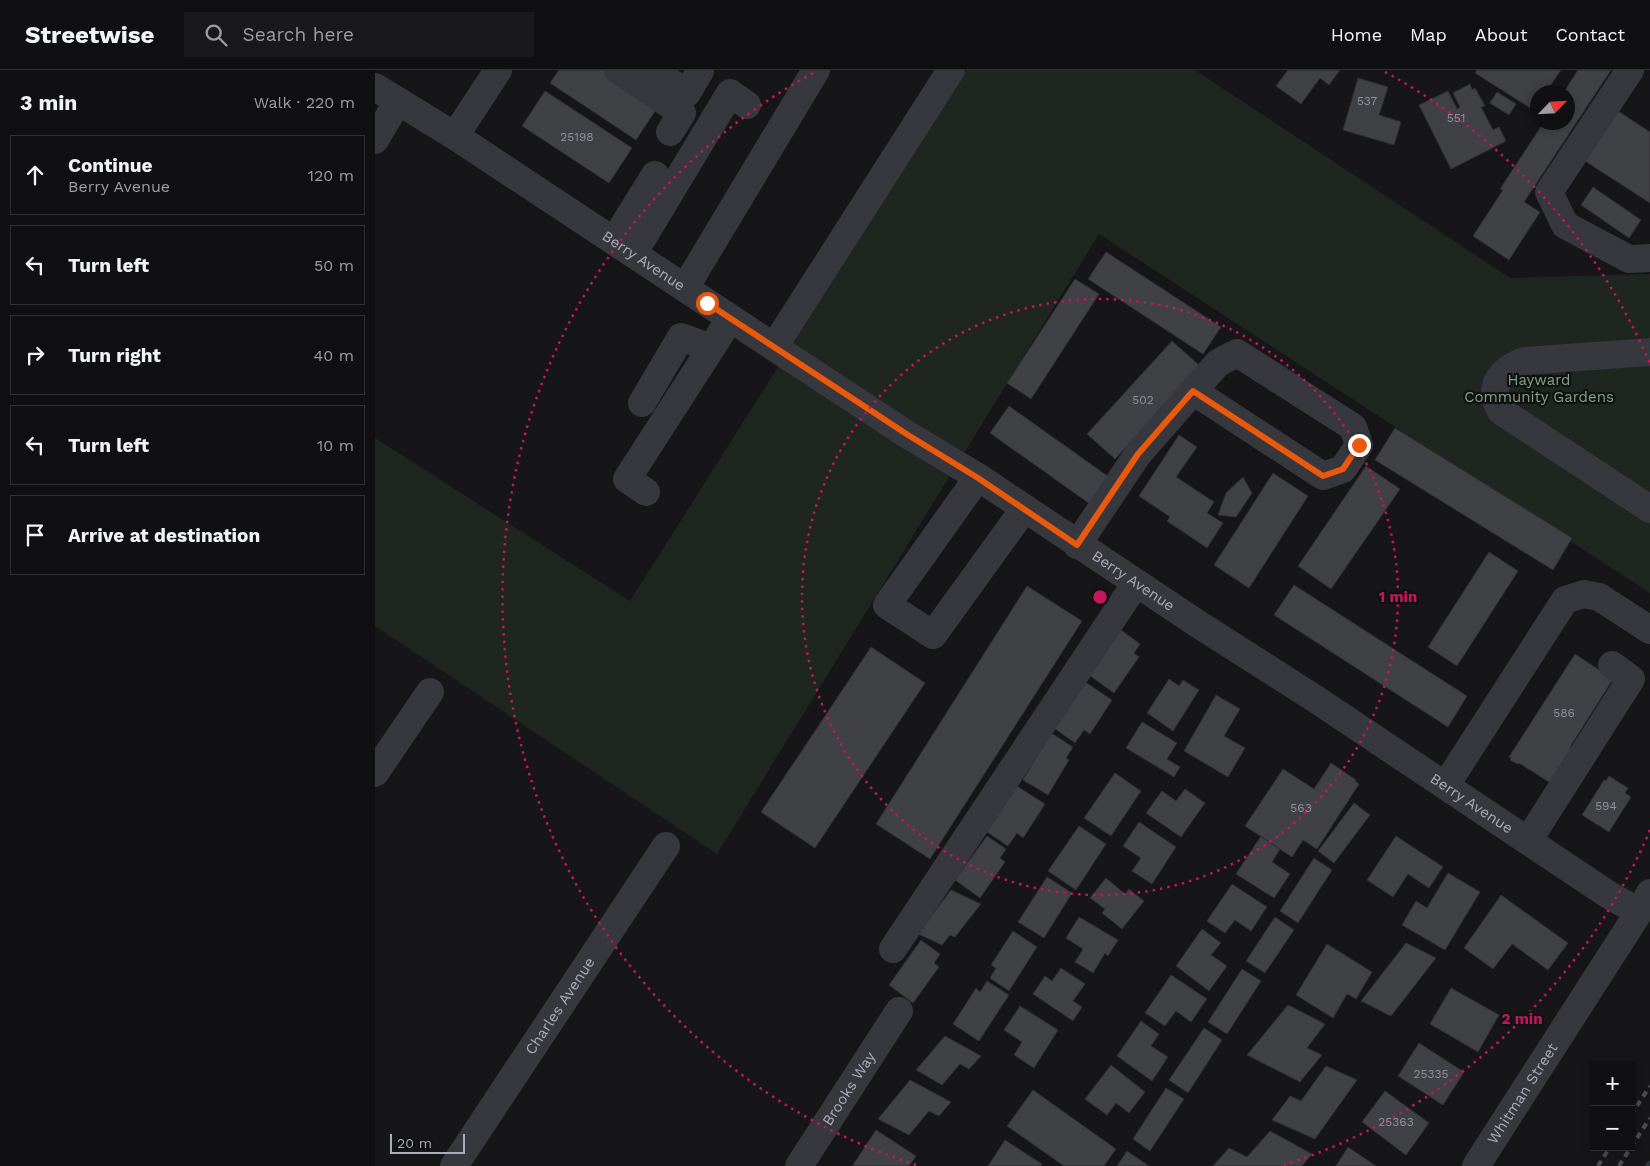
<!DOCTYPE html>
<meta charset="utf-8">
<style>
:root{--surface:#101012;--page:#19191b;--text:#f1f3f6;--muted:#9c9d9f;--line:#303032}
body{margin:0;font-family:"Work Sans",sans-serif;background:var(--page);color:var(--text)}
.controls{position:absolute;right:15px;bottom:15px;display:grid;overflow:hidden;border-radius:0px;box-shadow:0 2px 8px #0003}
.controls button{width:45px;height:45px;display:grid;place-items:center;padding:0;border:0;border-bottom:1px solid var(--line);background:var(--surface);color:var(--text);font:25px sans-serif}
.compass{position:absolute;left:1155px;top:15px;width:45px;height:45px;border-radius:50%;background:var(--surface);box-shadow:0 2px 8px #0003;rotate:65deg}
.scale{position:absolute;left:15px;bottom:12px;width:75px;box-sizing:border-box;padding-left:5px;border:2px solid #a8adb8;border-top:0;font-size:14px;line-height:18px;white-space:nowrap;color:#a8adb8;-webkit-text-stroke:4px #111113;paint-order:stroke}
.stop{position:absolute;width:15px;height:15px;margin:-11px;border:4px solid #ea580c;border-radius:50%;background:#fff}
.stop.end{background:#ea580c;border-color:#fff;box-shadow:0 1px 5px #0008}
.list{margin:0;padding:0;list-style:none}
h2{display:flex;justify-content:space-between;align-items:center;height:65px;margin:0;padding:0 20px;font-size:21px}
h2 small{font-size:16px;font-weight:400;color:var(--muted)}
.list li{display:grid;grid-template-columns:32px 1fr auto;gap:15px;align-items:center;box-sizing:border-box;height:80px;margin:0 10px 10px;padding:0 10px;border:1px solid var(--line);border-radius:0px}
.list b{display:block;font-size:19px;white-space:nowrap}
.list p{margin:0;font-size:16px;white-space:nowrap;color:var(--muted)}
.list em{font-size:16px;font-style:normal;color:var(--muted)}
.icon{flex:none;width:28px;height:28px;fill:none;stroke:currentColor;stroke-width:2;stroke-linecap:round;stroke-linejoin:round}
.map{position:relative;flex:none;width:1275px;height:1096px;overflow:hidden}
header{display:flex;align-items:center;gap:30px;box-sizing:border-box;height:70px;padding:0 25px;background:var(--surface);border-bottom:1px solid var(--line)}
header strong{font-size:24px}
nav{display:flex;gap:28px;margin-inline-start:auto;font-size:18px}
.search{width:350px;height:45px;background:var(--page);display:flex;align-items:center;gap:12px;box-sizing:border-box;padding:0 18px;border-radius:0px;color:var(--muted);font-size:19px}
main{display:flex}
aside{flex:1;background:var(--surface)}
.map>svg:first-child{display:block}
</style>
<header>
<strong>Streetwise</strong>
<div class="search"><svg class="icon" aria-label="search" viewBox="0 0 24 24"><circle cx="10" cy="10" r="6"/><path d="M15 15l6 6"/></svg>Search here</div>
<nav><a>Home</a><a>Map</a><a>About</a><a>Contact</a></nav>
</header>
<main>
<aside>
<h2>3 min<small>Walk · 220 m</small></h2>
<ul class="list">
<li><svg class="icon" aria-label="ahead" viewBox="0 0 24 24"><path d="M12 20V5M6 11l6-6 6 6"/></svg><div><b>Continue</b><p>Berry Avenue</p></div><em>120 m</em></li>
<li><svg class="icon" aria-label="left" viewBox="0 0 24 24"><path d="M17 20v-9H6M10 6l-5 5 5 5"/></svg><div><b>Turn left</b></div><em>50 m</em></li>
<li><svg class="icon" aria-label="right" viewBox="0 0 24 24"><path d="M7 20v-9h11M14 6l5 5-5 5"/></svg><div><b>Turn right</b></div><em>40 m</em></li>
<li><svg class="icon" aria-label="left" viewBox="0 0 24 24"><path d="M17 20v-9H6M10 6l-5 5 5 5"/></svg><div><b>Turn left</b></div><em>10 m</em></li>
<li><svg class="icon" aria-label="arrive" viewBox="0 0 24 24"><path d="M6 21V4h12l-3 4 3 4H6"/></svg><div><b>Arrive at destination</b></div></li>
</ul>
</aside>
<div class="map">
<svg width="1275" height="1096" viewBox="0 0 1275 1096">
<rect width="100%" height="100%" fill="#161618"/>
<path fill="#1e261f" d="M591,0H820L1135,208L1275,204V523L724,164L342,784L0,556V368L255,531Z"/>
<g fill="none" stroke-linecap="round" stroke-linejoin="round">
<path stroke="#2c353c" stroke-width="8" d="M1274,1096L1275,1095"/>
</g>
<path fill="#404145" stroke="#303034" d="M184,0H232L284,35L261,70L175,13Z
M913,0H965L954,15L945,8L926,34L901,16Z
M1102,0H1186L1171,22H1162V37L1160,41L1100,3Z
M1203,0H1236L1149,132L1165,142L1134,190L1098,166L1128,120L1125,119L1169,52H1192V22H1189Z
M983,8L1013,17L1004,45L1026,52L1019,75L968,60Z
M1095,14L1097,20L1100,18L1110,36L1106,37L1118,60L1124,57L1131,71L1076,99L1044,35L1073,21L1082,39L1085,37L1078,23Z
M170,21L257,78L234,113L147,56Z
M1122,22L1141,34L1134,45L1115,33Z
M1243,41L1275,62V133L1210,91Z
M1218,117L1266,150L1254,168L1206,135Z
M731,182L846,257L828,284L713,209Z
M700,209L724,224L656,329L632,313Z
M797,271L825,296L740,389L712,364Z
M634,336L734,407L715,434L615,363Z
M1020,358L1197,468L1178,500L1000,390Z
M804,365L822,377L801,407L839,432L832,443L848,453L832,478L792,451L795,447L764,426Z
M991,396L1025,419L956,519L923,496Z
M898,403L933,426L874,518L839,495Z
M868,407L877,423L861,447L843,445L851,423Z
M1114,482L1143,501L1082,596L1053,577Z
M919,515L1092,626L1073,657L899,545Z
M652,516L707,551L555,789L501,754Z
M746,560L765,574L759,583L764,587L739,623L714,605Z
M496,577L550,613L440,778L386,742Z
M1200,584L1238,609L1195,677L1202,681L1182,717L1144,693L1143,694L1135,690L1136,688L1134,687Z
M794,609L804,616L808,610L824,620L798,661L772,643Z
M710,612L737,630L715,664L709,660L700,673L679,658Z
M841,625L865,639L849,666L870,678L853,707L809,681Z
M767,652L802,673L792,689L805,697L799,707L751,678Z
M676,663L698,677L691,688L694,690L673,725L648,710Z
M956,693L981,710L980,711L984,714L942,779L928,770L917,787L870,756L908,699L939,719Z
M740,703L766,721L736,766L709,748Z
M1234,706L1253,718L1250,723L1256,727L1234,762L1207,745L1229,710L1231,711Z
M642,716L670,734L648,768L642,763L633,776L612,762Z
M810,719L830,733L806,767L771,743L787,721L801,731Z
M979,733L995,745L959,793L943,781Z
M764,752L801,777L777,814L757,801L766,788L748,776Z
M704,756L731,774L701,820L673,801Z
M612,766L631,779L625,788L630,792L605,828L580,810Z
M886,766L905,779L897,792L915,804L899,828L861,804Z
M1021,766L1068,797L1054,818L1033,804L1018,827L992,810Z
M939,788L957,800L923,853L905,841Z
M1073,803L1105,822L1070,880L1027,855L1041,831L1052,838Z
M672,807L697,823L669,868L643,852Z
M731,808L750,824L754,819L769,831L747,859L727,843L730,839L715,828Z
M857,814L892,837L876,861L860,850L850,863L832,851Z
M576,820L606,834L580,867L575,865L567,875L543,864Z
M1126,825L1193,873L1173,900L1137,874L1118,899L1089,878Z
M704,847L743,870L733,886L730,883L718,903L700,892L708,879L691,868Z
M900,847L919,860L890,903L871,891Z
M827,859L846,873L836,885L852,896L834,921L801,896Z
M638,861L662,877L634,921L615,908L621,898L616,895Z
M546,870L565,884L559,893L564,897L538,933L514,915Z
M1031,873L1061,888L1016,946L986,931Z
M952,874L997,902L981,929L972,924L958,948L921,925Z
M686,898L710,914L698,931L707,937L698,951L658,924L670,906L677,911Z
M867,899L886,911L852,964L833,952Z
M796,905L832,929L816,952L801,941L790,956L770,943Z
M612,911L634,925L604,971L578,954L601,918L605,922Z
M1076,918L1124,945L1103,982L1055,954Z
M913,935L950,954L932,978L947,985L925,1012L872,985Z
M645,936L683,960L659,998L639,985L647,972L629,960Z
M766,951L784,964L776,976L793,987L777,1011L742,986Z
M829,958L847,970L813,1023L794,1010Z
M570,966L606,986L594,999L585,994L567,1015L541,1000Z
M1044,973L1089,1002L1068,1035L1023,1006Z
M736,995L770,1022L754,1043L741,1033L732,1045L710,1029Z
M951,996L982,1010L940,1069L897,1050L915,1026L926,1031Z
M535,1010L576,1032L564,1046L554,1041L534,1065L503,1049Z
M791,1018L809,1029L775,1081L758,1069Z
M658,1020L741,1079L729,1096H689L632,1056Z
M1010,1021L1054,1053L1031,1085L987,1052Z
M501,1060L541,1086L534,1096H480L478,1095Z
M895,1061L937,1084L927,1096H838L854,1078L872,1087Z
M630,1070L667,1094L666,1096H613Z
M973,1077L1001,1096H961Z
M752,1081L774,1096H742Z"/>
<g fill="none" stroke-linecap="round" stroke-linejoin="round">
<g stroke="#37383d" stroke-width="28">
<path d="M243,0L307,43L295,62"/>
<path d="M277,0L312,23L325,1"/>
<path d="M1255,0L1174,122L1190,155L1254,189L1275,188"/>
<path id="s1" d="M0,17L80,66L399,277L533,365L603,407L823,554L939,628L1153,771L1234,825L1264,842"/>
<path d="M80,66L123,0"/>
<path d="M0,70L23,31"/>
<path d="M239,171L280,105"/>
<path d="M258,184L355,23L372,35"/>
<path d="M310,218L441,0"/>
<path d="M399,277L576,0"/>
<path d="M1275,282L1149,291C1125,300 1112,317 1126,341L1275,439"/>
<path d="M267,333L306,267L336,278"/>
<path d="M603,407L512,535L558,565L649,439"/>
<path d="M271,422L252,409L355,249"/>
<path d="M702,475L763,384L843,293L862,283L978,357L984,375L968,399L948,406L818,321"/>
<path d="M0,703L55,622"/>
<path d="M1071,715L1190,530L1209,524L1224,527L1275,560"/>
<path d="M1153,771L1256,609L1237,595"/>
<path d="M518,879L761,513"/>
<path id="s2" d="M79,1096L291,776"/>
<path id="s3" d="M424,1096L524,941"/>
<path id="s4" d="M1101,1096L1264,842L1275,823"/>
</g>
<path stroke="#4a4c52" stroke-width="4" stroke-dasharray="6 5" stroke-linecap="butt" d="M1256,1045L1275,1016
M1256,1077L1275,1048
M1223,1096L1235,1077
M1244,1096L1256,1077"/>
</g>
<g fill="none" stroke-linecap="round" stroke-linejoin="round">
<path stroke="#ea580c" stroke-width="6" d="M332,233L533,365L603,408L702,475L763,384L818,321L948,406L968,399L984,375"/>
</g>
<g fill="none" stroke="#c2185b" stroke-width="2.5" stroke-dasharray="2.5 5">
<circle cx="725" cy="527" r="298"/>
<path d="M1275 760A597 597 0 0 1 909 1095M541 1095A597 597 0 0 1 440 2M1010 2A597 597 0 0 1 1275 294"/>
</g>
<g text-anchor="middle" stroke-width="4.5" stroke-linejoin="round" paint-order="stroke">
<g font-size="12" fill="#8e929b">
<text x="992" y="35">537</text>
<text x="1081" y="52">551</text>
<text x="202" y="71">25198</text>
<text x="768" y="334">502</text>
<text x="1189" y="647">586</text>
<text x="1231" y="740">594</text>
<text x="926" y="742">563</text>
<text x="1056" y="1008">25335</text>
<text x="1021" y="1056">25363</text>
</g>
<g font-size="15" fill="#a8adb8" stroke="#111113">
<text dy="5" stroke="none"><textPath href="#s1" startOffset="320">Berry Avenue</textPath></text>
<text dy="5" stroke="none"><textPath href="#s1" startOffset="905">Berry Avenue</textPath></text>
<text dy="5" stroke="none"><textPath href="#s1" startOffset="1310">Berry Avenue</textPath></text>
<text dy="5" stroke="none"><textPath href="#s2" startOffset="192">Charles Avenue</textPath></text>
<text dy="5" stroke="none"><textPath href="#s3" startOffset="92">Brooks Way</textPath></text>
<text dy="5" stroke="none"><textPath href="#s4" startOffset="86">Whitman Street</textPath></text>
</g>
<g font-size="15" fill="#7fa381" stroke="#111113">
<text x="1164" y="315">Hayward<tspan x="1164" dy="17">Community Gardens</tspan></text>
</g>
</g>
<circle cx="725" cy="527" r="8" fill="#c2185b" stroke="#111113" stroke-width="2.5"/>
<g font-size="15" text-anchor="middle" font-weight="bold" fill="#c2185b" stroke="#111113" stroke-width="4.5" stroke-linejoin="round" paint-order="stroke">
<text x="1023" y="532">1 min</text>
<text x="1147" y="954">2 min</text>
</g>
</svg>
<div class="controls">
<button>+</button>
<button>−</button>
</div>
<svg class="compass" viewBox="-18 -18 36 36"><path d="M0-13l5 13h-10z" fill="#e53935"/><path d="M0 13l5-13h-10z" fill="#9c9d9f"/></svg>
<div class="scale">20 m</div>
<div class="stop" style="left:332px;top:233px"></div>
<div class="stop end" style="left:984px;top:375px"></div>
</div>
</main>
